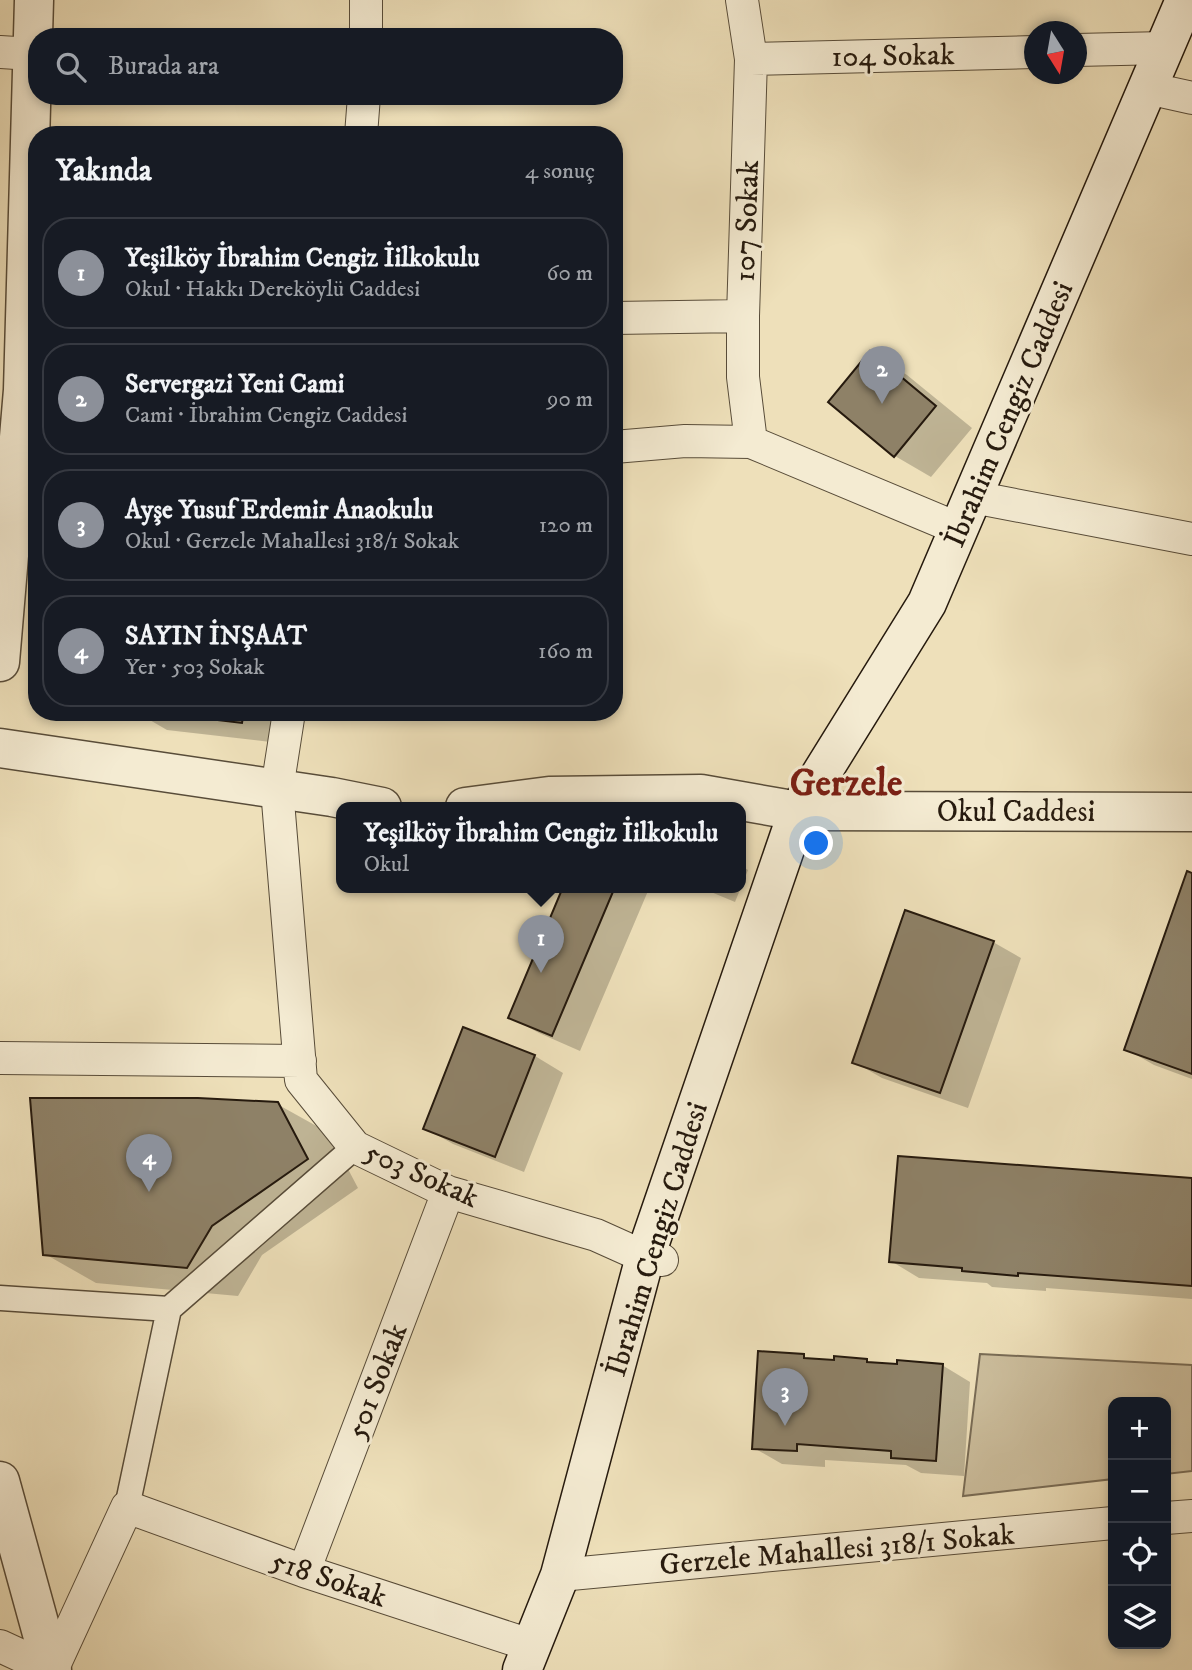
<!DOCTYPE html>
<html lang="tr">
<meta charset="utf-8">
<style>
:root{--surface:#171b24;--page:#242831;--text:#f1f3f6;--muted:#9ea1a6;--line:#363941;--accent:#8c9099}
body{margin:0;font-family:"IM FELL DW Pica",serif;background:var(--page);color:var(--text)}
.controls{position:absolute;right:21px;bottom:21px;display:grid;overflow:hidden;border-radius:14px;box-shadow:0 4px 10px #0003}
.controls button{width:63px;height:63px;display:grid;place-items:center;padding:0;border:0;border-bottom:2px solid var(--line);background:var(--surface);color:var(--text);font:35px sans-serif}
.compass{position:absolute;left:1024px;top:21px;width:63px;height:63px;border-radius:50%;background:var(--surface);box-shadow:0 4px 10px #0003;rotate:169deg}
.you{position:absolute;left:817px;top:844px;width:24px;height:24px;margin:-18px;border:5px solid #fff;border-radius:50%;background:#1a73e8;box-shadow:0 0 0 10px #1a73e833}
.badge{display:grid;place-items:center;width:46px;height:46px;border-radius:50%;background:var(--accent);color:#fff;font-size:23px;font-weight:700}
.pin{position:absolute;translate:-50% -58px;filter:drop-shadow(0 2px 4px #0008)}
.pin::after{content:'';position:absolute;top:37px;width:24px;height:21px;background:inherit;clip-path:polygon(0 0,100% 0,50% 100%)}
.popup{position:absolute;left:336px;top:802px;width:410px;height:91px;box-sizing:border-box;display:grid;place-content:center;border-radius:14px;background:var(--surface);filter:drop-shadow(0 2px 5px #0005);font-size:23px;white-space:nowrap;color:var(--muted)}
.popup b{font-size:26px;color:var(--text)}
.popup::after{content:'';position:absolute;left:50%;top:100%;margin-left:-14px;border:14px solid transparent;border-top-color:var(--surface)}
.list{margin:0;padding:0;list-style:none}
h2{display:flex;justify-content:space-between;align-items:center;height:91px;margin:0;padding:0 28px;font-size:30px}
h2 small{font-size:23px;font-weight:400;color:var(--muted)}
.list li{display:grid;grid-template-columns:46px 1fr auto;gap:21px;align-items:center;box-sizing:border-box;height:112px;margin:0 14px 14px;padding:0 14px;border:2px solid var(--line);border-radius:28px}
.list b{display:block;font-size:26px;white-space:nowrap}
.list p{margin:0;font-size:23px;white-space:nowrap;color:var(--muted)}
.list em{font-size:23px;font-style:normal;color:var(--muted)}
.icon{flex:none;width:38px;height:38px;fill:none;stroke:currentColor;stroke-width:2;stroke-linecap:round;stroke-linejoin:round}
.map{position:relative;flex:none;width:1192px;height:1670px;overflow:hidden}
.search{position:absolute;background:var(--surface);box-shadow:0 4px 10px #0003;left:28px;top:28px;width:595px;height:77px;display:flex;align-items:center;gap:18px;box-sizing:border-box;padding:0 24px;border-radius:28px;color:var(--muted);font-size:26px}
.panel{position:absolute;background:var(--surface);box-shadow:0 4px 10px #0003;left:28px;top:126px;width:595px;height:595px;border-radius:28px}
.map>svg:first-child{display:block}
</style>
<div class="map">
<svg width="1192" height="1670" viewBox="0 0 1192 1670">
<rect width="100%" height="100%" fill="#eee0ba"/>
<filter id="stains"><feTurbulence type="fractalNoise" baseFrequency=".00286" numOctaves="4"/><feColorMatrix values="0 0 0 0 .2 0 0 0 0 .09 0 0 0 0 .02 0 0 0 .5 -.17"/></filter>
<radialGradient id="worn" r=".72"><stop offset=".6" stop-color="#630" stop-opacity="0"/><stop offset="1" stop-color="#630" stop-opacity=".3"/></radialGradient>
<path fill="#ccbe9d" stroke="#796c56" stroke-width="2" d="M980,1354L1192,1365V1471L1166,1474V1402H1113V1479L963,1496Z"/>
<path fill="#0003" d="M871,353L907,375L972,428L931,477L895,456Z
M136,712H285L279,743L167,730Z
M740,865L748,870L735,902L699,887H740Z
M1192,874V1079L1154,1065L1126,1049Z
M565,887H641L648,891L580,1051L539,1033L510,1017Z
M993,942L1021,958L968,1108L882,1078L854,1062Z
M464,1029L535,1056L563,1073L524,1172L453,1144L425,1128Z
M277,1104L329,1133L358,1188L262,1255L238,1296L96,1283L45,1254Z
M1192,1180V1299L1046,1288V1291L992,1287L987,1283L919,1278L891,1261Z
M803,1356L811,1360H867L874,1365H942L970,1382L964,1476L921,1473L906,1465L825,1460V1467L782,1464L754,1448Z"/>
<path fill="#8e8167" stroke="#261a0e" stroke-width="2" d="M870,351L936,406L894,457L828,402Z
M150,712H244L242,723Z
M1187,871L1192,873V1074L1124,1050Z
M563,887H615L552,1036L508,1018Z
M905,910L994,941L940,1093L852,1063Z
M463,1027L535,1055L495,1157L423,1129Z
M30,1098H198L278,1102L308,1159L212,1226L187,1268L43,1255Z
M898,1156L1192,1178V1286L1018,1273V1276L962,1271V1268L889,1262Z
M758,1351L804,1354V1358L834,1360V1356L867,1359V1362L897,1364V1360L943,1364L936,1461L891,1458V1451L797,1444V1451L752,1449Z"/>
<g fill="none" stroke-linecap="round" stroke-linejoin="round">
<g stroke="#584c39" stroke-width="27">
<path id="pedestrian" d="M0,1298L169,1309
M127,1507L169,1309L355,1147"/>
</g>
<g stroke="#584c39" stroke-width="34">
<path id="minor" d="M366,0V37
M742,0L751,59L743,316V377L751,442
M1076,50L1165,48
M0,52L32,54
M751,59L1034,52
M1147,88L1192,98
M361,135L364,96
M614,318L743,316
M614,447L685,441L751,442L959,529
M973,497L1192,539
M289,712L277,789L301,1080L355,1147L448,1192L596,1235L645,1257L662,1260
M0,1058L300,1061
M1166,1518L1192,1516
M304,1571L448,1192
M560,1575L1113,1523
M0,1646L52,1670
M52,1670L127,1507L304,1571L533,1646"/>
</g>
<g stroke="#584c39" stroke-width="41">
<path id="tertiary" d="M0,662L23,390L34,0
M0,748L332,797L382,807
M465,807L549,796L701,794L798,811L1192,812
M0,1481L52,1670"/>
</g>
<g stroke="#261a0e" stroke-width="41">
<path id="secondary" d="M522,1670L560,1575L645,1257L798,811L927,603L1185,0"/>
</g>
<use href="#pedestrian" stroke="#f4ebd2" stroke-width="24"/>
<use href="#minor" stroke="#f4ebd2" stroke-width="32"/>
<use href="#tertiary" stroke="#f4ebd2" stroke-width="38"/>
<use href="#secondary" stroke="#f4ebd2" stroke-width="38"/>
</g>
<g text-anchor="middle" stroke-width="6" stroke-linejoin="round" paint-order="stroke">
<g font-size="30" fill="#261a0e" stroke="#f4ebd2">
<text transform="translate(893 55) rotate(-1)" y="10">104 Sokak</text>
<text transform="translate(746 221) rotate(-88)" y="10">107 Sokak</text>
<text transform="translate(1008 414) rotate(-67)" y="10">İbrahim Cengiz Caddesi</text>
<text x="1016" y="821">Okul Caddesi</text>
<text transform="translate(422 1174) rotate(24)" y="10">503 Sokak</text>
<text transform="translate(656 1239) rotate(-73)" y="10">İbrahim Cengiz Caddesi</text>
<text transform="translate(376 1381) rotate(-69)" y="10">501 Sokak</text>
<text transform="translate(837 1549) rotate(-5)" y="10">Gerzele Mahallesi 318/1 Sokak</text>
<text transform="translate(329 1578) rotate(19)" y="10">518 Sokak</text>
</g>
<g font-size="37" font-weight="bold" fill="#7a1f14" stroke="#f4ebd2">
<text x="846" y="795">Gerzele</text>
</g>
</g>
<rect width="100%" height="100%" filter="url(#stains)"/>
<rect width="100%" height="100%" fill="url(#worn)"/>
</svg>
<div class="controls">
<button>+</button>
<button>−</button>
<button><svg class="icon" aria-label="locate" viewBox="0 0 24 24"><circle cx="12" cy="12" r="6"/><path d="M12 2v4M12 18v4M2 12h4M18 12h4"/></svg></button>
<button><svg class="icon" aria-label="layers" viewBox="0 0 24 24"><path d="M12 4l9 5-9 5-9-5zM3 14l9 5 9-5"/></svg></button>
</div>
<svg class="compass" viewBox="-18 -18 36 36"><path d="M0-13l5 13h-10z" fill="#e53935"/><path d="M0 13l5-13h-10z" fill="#9ea1a6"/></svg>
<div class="you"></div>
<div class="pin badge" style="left:541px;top:973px">1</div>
<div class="popup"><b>Yeşilköy İbrahim Cengiz İilkokulu</b>Okul</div>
<div class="pin badge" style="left:882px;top:404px">2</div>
<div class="pin badge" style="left:785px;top:1426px">3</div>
<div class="pin badge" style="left:149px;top:1192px">4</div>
<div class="search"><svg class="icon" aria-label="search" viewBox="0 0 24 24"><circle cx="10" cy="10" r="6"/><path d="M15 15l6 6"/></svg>Burada ara</div>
<section class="panel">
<h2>Yakında<small>4 sonuç</small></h2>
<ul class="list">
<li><span class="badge">1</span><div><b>Yeşilköy İbrahim Cengiz İilkokulu</b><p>Okul · Hakkı Dereköylü Caddesi</p></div><em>60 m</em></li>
<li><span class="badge">2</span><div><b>Servergazi Yeni Cami</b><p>Cami · İbrahim Cengiz Caddesi</p></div><em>90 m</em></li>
<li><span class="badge">3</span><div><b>Ayşe Yusuf Erdemir Anaokulu</b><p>Okul · Gerzele Mahallesi 318/1 Sokak</p></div><em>120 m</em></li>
<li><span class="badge">4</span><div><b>SAYIN İNŞAAT</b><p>Yer · 503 Sokak</p></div><em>160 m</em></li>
</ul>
</section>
</div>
